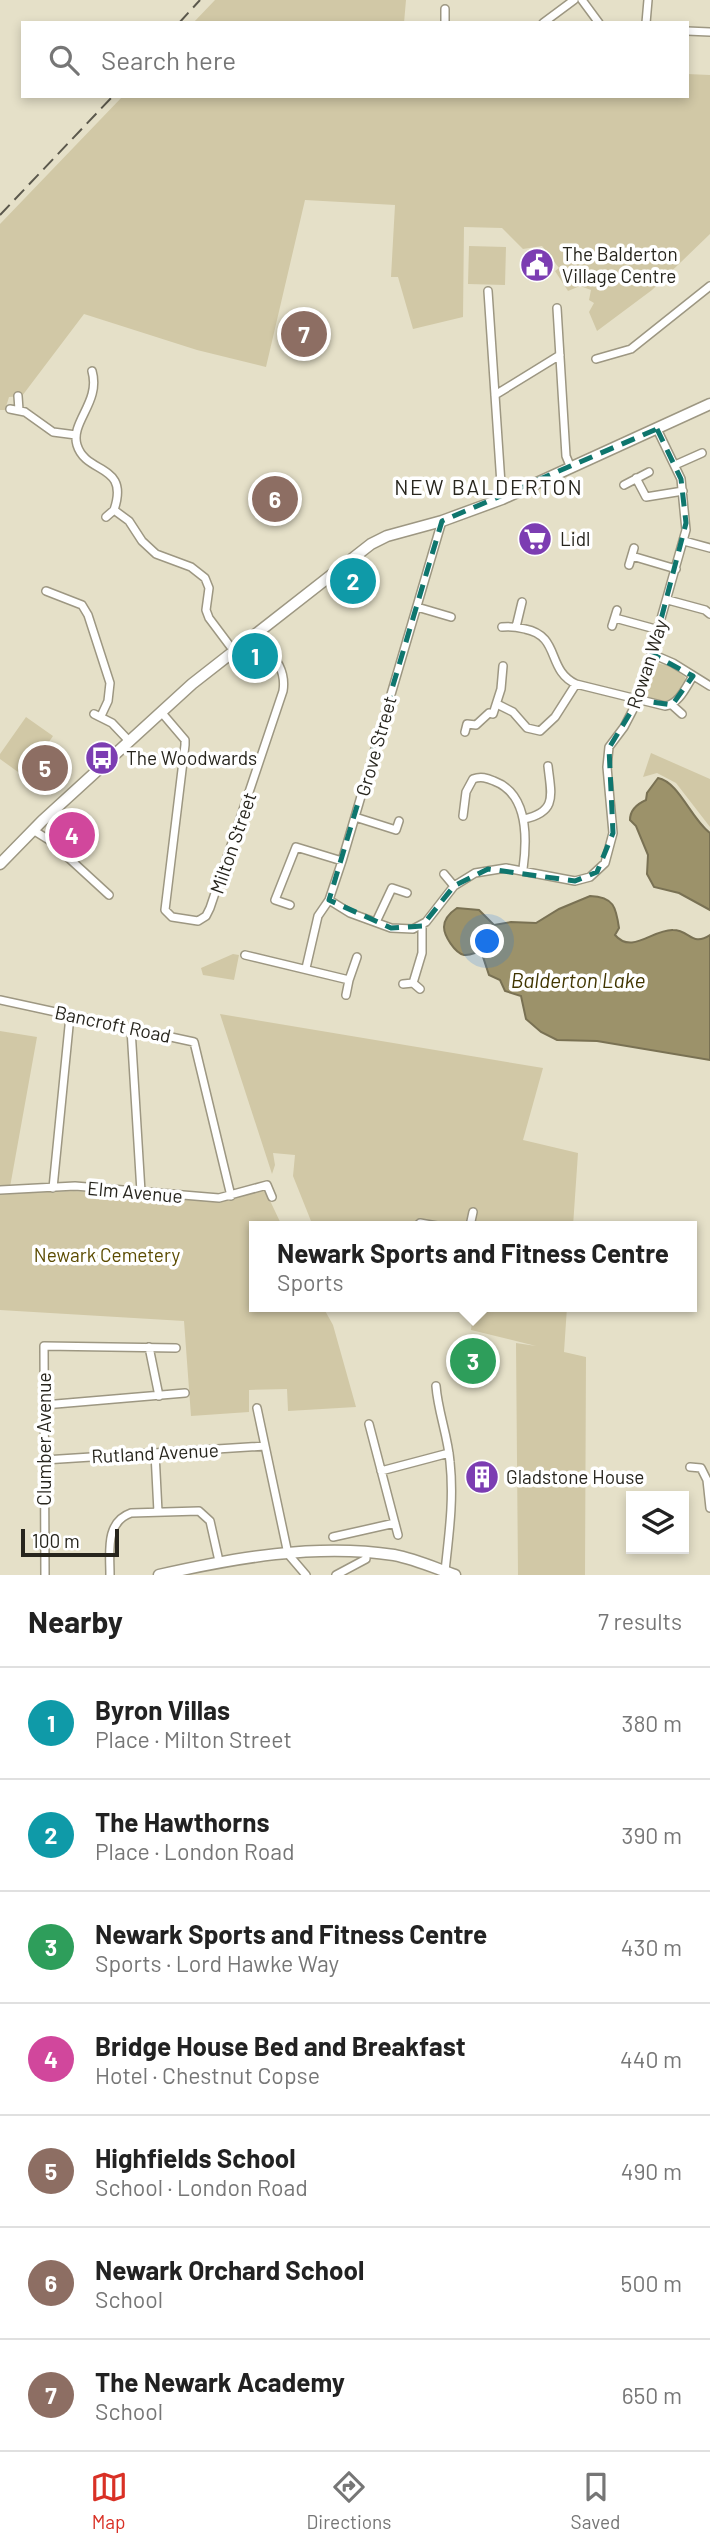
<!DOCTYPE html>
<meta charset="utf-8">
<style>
:root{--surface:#fff;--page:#f6f6f6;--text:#222;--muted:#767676;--line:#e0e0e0;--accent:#d93025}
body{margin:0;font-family:Barlow,sans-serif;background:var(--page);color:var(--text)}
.controls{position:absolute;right:21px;bottom:21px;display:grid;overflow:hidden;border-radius:0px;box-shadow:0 4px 10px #0003}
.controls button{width:63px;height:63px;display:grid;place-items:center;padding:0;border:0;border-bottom:2px solid var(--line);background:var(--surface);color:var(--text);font:35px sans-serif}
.scale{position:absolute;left:21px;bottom:18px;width:98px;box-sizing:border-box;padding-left:7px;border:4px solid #27251d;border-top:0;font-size:19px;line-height:24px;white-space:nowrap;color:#27251d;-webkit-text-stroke:5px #fff;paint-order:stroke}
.you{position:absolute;left:488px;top:942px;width:24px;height:24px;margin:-18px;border:5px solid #fff;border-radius:50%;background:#1a73e8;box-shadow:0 0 0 10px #1a73e833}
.badge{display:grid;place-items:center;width:46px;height:46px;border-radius:50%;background:var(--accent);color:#fff;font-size:23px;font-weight:700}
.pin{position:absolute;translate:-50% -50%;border:4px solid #fff;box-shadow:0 2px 7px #0006}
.popup{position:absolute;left:249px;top:1221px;width:448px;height:91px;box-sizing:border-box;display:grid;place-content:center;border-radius:0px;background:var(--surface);filter:drop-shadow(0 2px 5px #0005);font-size:23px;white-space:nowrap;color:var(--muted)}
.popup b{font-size:26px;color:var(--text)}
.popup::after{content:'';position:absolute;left:50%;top:100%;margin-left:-14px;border:14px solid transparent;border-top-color:var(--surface)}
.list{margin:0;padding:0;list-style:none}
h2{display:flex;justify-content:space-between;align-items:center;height:91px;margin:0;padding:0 28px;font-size:30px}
h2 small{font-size:23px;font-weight:400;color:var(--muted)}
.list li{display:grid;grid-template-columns:46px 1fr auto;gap:21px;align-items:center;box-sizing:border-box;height:112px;padding:0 28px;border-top:2px solid var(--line)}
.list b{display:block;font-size:26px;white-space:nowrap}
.list p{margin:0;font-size:23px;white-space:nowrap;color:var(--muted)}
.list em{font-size:23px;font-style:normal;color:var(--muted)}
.icon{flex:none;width:38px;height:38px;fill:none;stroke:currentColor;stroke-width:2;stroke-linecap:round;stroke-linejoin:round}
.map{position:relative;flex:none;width:710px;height:1575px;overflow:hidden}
.search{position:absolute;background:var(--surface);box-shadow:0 4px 10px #0003;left:21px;right:21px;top:21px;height:77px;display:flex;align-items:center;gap:18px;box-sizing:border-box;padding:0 24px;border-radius:0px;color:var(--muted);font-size:26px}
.sheet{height:875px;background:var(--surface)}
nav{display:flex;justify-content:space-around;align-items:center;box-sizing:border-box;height:98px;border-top:2px solid var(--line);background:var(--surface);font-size:19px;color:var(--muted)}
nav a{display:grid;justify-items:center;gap:4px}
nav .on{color:var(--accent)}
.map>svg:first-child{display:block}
</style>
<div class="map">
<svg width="710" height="1575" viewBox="0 0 710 1575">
<rect width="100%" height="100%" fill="#e5e0c8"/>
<path fill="#d1c8a6" d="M215,0H406L404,23H193Z
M687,74L710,75V234L652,290L597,331L589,312L594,303L589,300L591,290L580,286L568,291L555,271L559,268L542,246L523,249L502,228L464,227L463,317L413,329L398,277H391L395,205L305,200L266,367L197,350L84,314L22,396L9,397L5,410H0V224L123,96H687Z
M469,246L506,247L505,285L468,284Z
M655,663L670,666L685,677V681L674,699C665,702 653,703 646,695Z
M26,717L53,736L25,777L0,759V754Z
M651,753L710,779V827L676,783L657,773L643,777Z
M233,954L239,955L234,980L203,975L201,968Z
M220,1014L543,1068L523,1140L578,1153L573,1226H313L293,1176L295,1155L273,1153L275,1165L272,1174Z
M0,1031L37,1037L10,1187H0Z
M265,1190L282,1226H254V1307H323L333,1325L356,1407L288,1411L287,1389L249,1390V1412L191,1416L184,1321L0,1310V1194L74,1191L209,1200L233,1199Z
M474,1307H567L564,1352L586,1357L585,1575H518L516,1343L536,1346L471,1330Z"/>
<path fill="#9c926a" stroke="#797153" stroke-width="2" d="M658,778C679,782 691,819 710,833V910L679,893L654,887L647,874L648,855L636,826L630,820C630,810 637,804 646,800L647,793Z
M590,896C614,897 616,907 619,928L615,935C632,955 653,929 673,930C690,930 692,947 710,935V1060L597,1041L557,1040L541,1032L526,1019L521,996L505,991L500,980L489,975L481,951C476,952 470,956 464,955C455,953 444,936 444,927C444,918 451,912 457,908L479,910L494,925L511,922L536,923L559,909Z"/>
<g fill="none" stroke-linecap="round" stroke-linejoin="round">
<g stroke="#9d9782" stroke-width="10">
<path id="street" d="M582,0L599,23
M445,23V9
M543,23L574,0
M646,23L648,0
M687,31L710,32
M488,291L502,499
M557,308L566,456L571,468
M596,359L631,349L710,286
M92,371C101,402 70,422 77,445C86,475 130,463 114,510L129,521L142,541L156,554L191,567L205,578L209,588L206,610L209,618L233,650
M495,395L560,355
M18,396L19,410
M10,409L25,412L53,432L76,435
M675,465L702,453
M636,478L646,497L683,491
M624,485L649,472
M106,517L114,510
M684,541L710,548
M632,556L676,569
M629,565L634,548
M46,591L82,605L88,615L110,683L108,701L101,716
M668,600L705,610L710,614
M417,607L451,617
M615,618L659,630
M612,626L617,610
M502,627C510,626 517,627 525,629C561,636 546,670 576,684L665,706C679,704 686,687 693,676
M516,627L522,602
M652,654L673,663L710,686
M497,704L513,712L527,728L540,731L555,717L576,684
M672,705L682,714
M162,713L185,740V745L165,910L172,917L198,921L206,916L210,908L283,691C287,666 270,653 255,634
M94,714L112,723L130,742
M465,732L467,724L476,725L489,713L493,714L501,689L503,666
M463,816L466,792L473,779C481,776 487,778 494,781C529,794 527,840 523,869
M355,817L396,830L399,821
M524,819C558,812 551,794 548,766
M33,830L49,840L109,895
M444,874L454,886
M329,900L350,913L391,928L413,929L426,922L454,886L475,873L506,868L575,881L590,877L605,863L613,833L607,767L609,747L624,727L638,700L686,530L681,479L657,429
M290,905L275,900L296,847L342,861
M376,922L392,888L407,893
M245,955L349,980L357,957
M306,968L318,916L329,900L342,861L442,521
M413,983L422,953V926
M403,984L413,983L420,989
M346,995L349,980
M0,1000L194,1042L231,1196
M131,1029L141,1192
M53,1188L70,1016
M0,1190L75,1186L219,1198L267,1185L272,1197
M417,1226L420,1223L437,1226
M470,1226L473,1212
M149,1347L159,1396
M436,1386C438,1412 448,1436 450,1462C454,1499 449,1534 445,1571
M44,1405L185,1393
M257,1408L288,1554L306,1575
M369,1424L398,1535
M155,1453L158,1512
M44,1460L265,1446
M690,1467L701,1468L707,1480L710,1508
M381,1471L449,1453
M333,1537L395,1523
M45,1575L44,1346L176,1348
M110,1575C110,1552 105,1522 131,1513L199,1511L210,1521L219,1561
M336,1575L366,1559V1552"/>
</g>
<g stroke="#9d9782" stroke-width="13">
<path id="secondary" d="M0,864L42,821L192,684L371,544L387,536L442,521L502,499L710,404
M159,1575C234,1558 316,1543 394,1555C415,1559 435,1568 455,1575"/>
</g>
<use href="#street" stroke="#fff" stroke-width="7"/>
<use href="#secondary" stroke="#fff" stroke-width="10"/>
<path stroke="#5b584c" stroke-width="2" stroke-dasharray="14 7" stroke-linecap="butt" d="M179,23L200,0
M0,215L113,96"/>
</g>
<path fill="none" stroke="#0f766e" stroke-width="5" stroke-dasharray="14 9" stroke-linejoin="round" d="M657,429L681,479L686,523L652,654L693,676L672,705L638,700L609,748L613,833L597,872L575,881L488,869L454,886L422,926L391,928L329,900L442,521Z"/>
<defs>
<g id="civic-disc" transform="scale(1.75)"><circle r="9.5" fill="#7c3db2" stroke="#fff"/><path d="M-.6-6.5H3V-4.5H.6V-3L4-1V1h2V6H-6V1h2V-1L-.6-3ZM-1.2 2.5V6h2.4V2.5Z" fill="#fff"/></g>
<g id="supermarket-disc" transform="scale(1.75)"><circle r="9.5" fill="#7c3db2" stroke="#fff"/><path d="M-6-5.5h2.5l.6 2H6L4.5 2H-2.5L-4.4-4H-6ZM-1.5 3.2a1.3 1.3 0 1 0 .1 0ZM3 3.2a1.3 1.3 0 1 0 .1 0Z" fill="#fff"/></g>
<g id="bus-disc" transform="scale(1.75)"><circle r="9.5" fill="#7c3db2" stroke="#fff"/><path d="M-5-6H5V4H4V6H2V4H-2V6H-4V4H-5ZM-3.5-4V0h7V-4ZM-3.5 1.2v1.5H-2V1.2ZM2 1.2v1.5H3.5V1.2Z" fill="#fff"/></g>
<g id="building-disc" transform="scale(1.75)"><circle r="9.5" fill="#7c3db2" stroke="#fff"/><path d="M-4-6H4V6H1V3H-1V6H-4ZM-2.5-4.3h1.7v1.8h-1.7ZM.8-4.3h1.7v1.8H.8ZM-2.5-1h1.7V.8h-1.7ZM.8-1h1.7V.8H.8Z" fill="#fff"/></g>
</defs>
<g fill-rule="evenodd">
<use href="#civic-disc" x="537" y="265"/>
<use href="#supermarket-disc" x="535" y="539"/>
<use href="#bus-disc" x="102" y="758"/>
<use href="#building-disc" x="482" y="1477"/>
</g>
<g text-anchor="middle" stroke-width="7" stroke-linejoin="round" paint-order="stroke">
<g font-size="19" fill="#27251d" stroke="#fff" text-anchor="start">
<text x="562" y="261">The Balderton<tspan x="562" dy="22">Village Centre</tspan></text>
<text x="560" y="546">Lidl</text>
<text x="126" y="765">The Woodwards</text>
<text x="506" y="1484">Gladstone House</text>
</g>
<g font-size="19" fill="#27251d" stroke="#fff">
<text transform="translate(647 664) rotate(-72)" y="7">Rowan Way</text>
<text transform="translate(376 746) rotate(-74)" y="7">Grove Street</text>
<text transform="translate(233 843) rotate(-71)" y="7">Milton Street</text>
<text transform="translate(113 1024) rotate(12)" y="7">Bancroft Road</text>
<text transform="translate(135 1192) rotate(5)" y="7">Elm Avenue</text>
<text transform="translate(44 1439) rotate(-90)" y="7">Clumber Avenue</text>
<text transform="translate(155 1453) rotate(-3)" y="7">Rutland Avenue</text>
</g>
<g font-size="19" fill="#5b4b00" stroke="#fff">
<text x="107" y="1262">Newark Cemetery</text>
</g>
<g font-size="21" letter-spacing="2" fill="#27251d" stroke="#fff">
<text x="489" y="495">NEW BALDERTON</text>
</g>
<g font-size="21" font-style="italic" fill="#413500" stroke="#fff">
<text x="578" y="988">Balderton Lake</text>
</g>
</g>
</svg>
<div class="controls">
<button><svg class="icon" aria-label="layers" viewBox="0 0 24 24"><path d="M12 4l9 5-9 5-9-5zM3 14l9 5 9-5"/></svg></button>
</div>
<div class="scale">100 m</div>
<div class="you"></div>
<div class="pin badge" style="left:255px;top:656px;background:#0f9aa8">1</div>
<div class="pin badge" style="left:353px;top:581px;background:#0f9aa8">2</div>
<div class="pin badge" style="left:473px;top:1361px;background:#2e9e5b">3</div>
<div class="popup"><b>Newark Sports and Fitness Centre</b>Sports</div>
<div class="pin badge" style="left:72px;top:835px;background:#d1479c">4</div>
<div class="pin badge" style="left:45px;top:768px;background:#8d6e63">5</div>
<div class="pin badge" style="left:275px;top:499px;background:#8d6e63">6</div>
<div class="pin badge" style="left:304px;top:334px;background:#8d6e63">7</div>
<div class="search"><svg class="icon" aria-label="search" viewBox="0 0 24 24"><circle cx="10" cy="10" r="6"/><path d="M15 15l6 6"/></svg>Search here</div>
</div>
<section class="sheet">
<h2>Nearby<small>7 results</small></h2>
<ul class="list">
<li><span class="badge" style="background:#0f9aa8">1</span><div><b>Byron Villas</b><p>Place · Milton Street</p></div><em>380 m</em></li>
<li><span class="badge" style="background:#0f9aa8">2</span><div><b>The Hawthorns</b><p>Place · London Road</p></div><em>390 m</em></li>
<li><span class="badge" style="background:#2e9e5b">3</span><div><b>Newark Sports and Fitness Centre</b><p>Sports · Lord Hawke Way</p></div><em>430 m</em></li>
<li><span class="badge" style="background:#d1479c">4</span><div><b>Bridge House Bed and Breakfast</b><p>Hotel · Chestnut Copse</p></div><em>440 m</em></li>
<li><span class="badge" style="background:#8d6e63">5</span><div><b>Highfields School</b><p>School · London Road</p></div><em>490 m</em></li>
<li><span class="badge" style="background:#8d6e63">6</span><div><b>Newark Orchard School</b><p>School</p></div><em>500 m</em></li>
<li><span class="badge" style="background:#8d6e63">7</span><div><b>The Newark Academy</b><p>School</p></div><em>650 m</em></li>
</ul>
</section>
<nav>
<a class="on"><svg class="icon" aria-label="map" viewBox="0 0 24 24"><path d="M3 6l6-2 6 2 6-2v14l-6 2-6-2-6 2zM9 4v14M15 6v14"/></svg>Map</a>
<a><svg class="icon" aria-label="directions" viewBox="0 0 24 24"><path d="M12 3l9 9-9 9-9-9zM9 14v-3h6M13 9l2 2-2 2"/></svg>Directions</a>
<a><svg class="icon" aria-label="saved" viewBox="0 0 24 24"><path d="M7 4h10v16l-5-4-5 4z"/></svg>Saved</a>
</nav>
